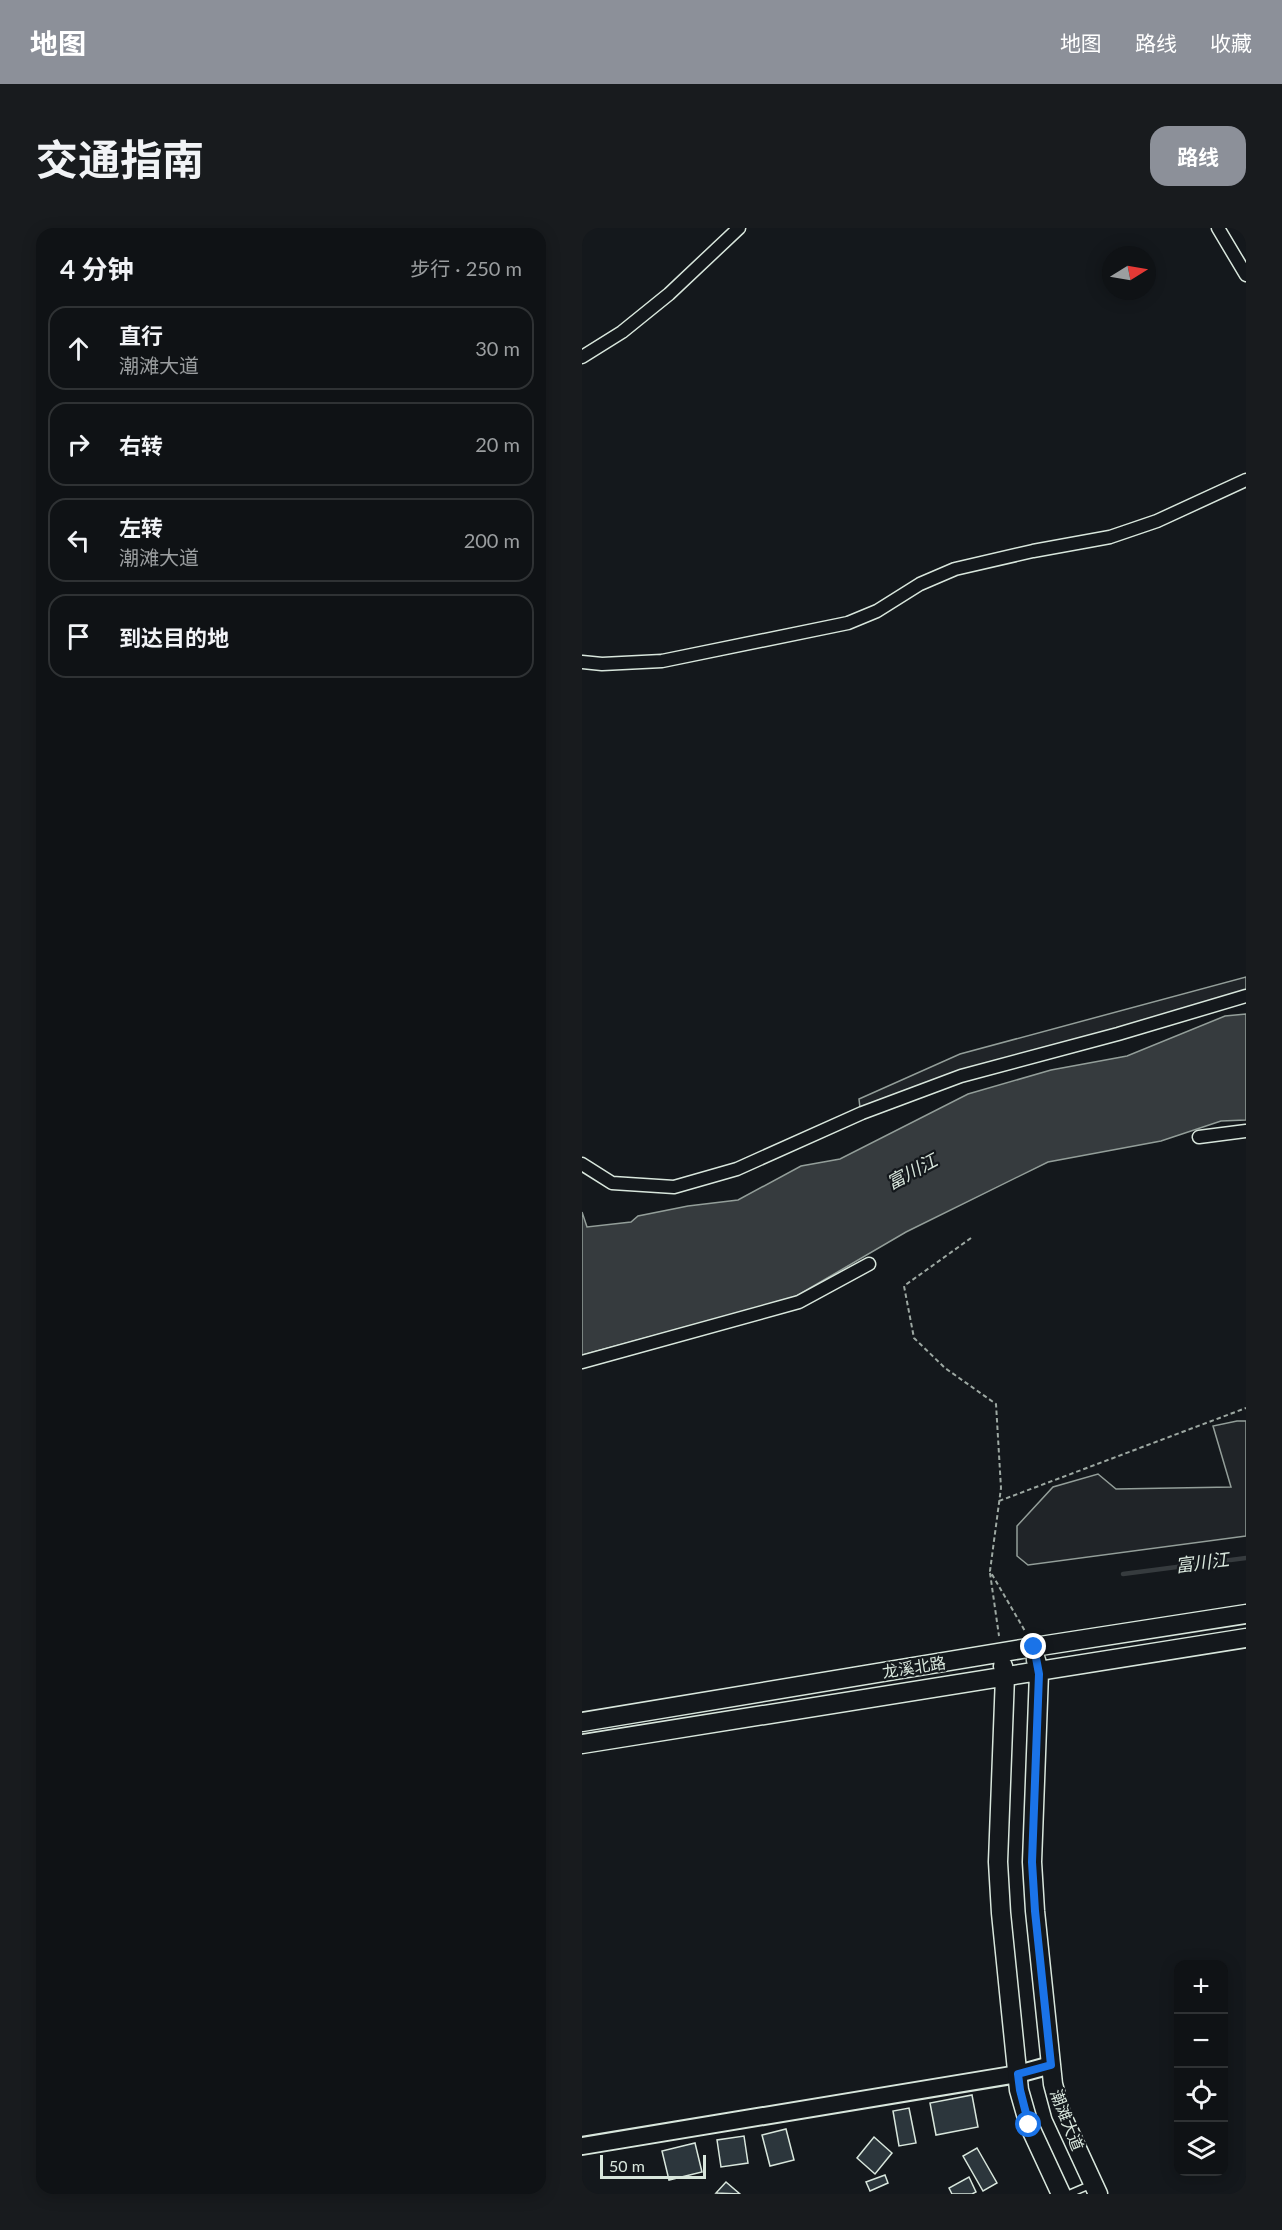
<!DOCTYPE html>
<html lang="zh">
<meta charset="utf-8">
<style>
:root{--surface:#0f1215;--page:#181b1e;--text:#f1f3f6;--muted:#9b9ea0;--line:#2f3234;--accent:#8c9099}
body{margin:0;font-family:Lato,"Noto Sans SC",sans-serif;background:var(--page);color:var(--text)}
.controls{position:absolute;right:18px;bottom:18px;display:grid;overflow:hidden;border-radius:12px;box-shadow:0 3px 15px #0003}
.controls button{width:54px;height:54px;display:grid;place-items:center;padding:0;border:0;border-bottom:2px solid var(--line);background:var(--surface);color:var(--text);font:30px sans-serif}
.compass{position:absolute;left:520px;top:18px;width:54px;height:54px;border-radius:50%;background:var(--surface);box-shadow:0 3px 15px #0003;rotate:79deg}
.scale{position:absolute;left:18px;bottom:15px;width:106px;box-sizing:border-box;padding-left:6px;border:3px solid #d8e6dc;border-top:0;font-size:16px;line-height:21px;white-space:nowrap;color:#d8e6dc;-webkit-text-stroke:4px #14181c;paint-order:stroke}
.stop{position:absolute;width:18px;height:18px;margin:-14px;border:4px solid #1a73e8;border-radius:50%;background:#fff}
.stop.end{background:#1a73e8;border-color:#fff;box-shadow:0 2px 6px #0008}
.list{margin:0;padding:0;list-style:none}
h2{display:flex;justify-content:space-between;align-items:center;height:78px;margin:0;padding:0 24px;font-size:26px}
h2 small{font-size:20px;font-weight:400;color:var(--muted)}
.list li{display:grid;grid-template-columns:39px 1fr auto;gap:18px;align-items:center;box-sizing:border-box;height:84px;margin:0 12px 12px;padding:0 12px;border:2px solid var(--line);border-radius:18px}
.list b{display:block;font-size:22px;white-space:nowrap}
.list p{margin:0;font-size:20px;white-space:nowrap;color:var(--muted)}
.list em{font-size:20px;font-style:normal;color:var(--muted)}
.icon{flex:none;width:33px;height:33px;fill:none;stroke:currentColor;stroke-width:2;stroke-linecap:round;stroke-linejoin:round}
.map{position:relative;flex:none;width:664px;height:1966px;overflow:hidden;border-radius:18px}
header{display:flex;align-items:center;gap:36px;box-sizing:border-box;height:84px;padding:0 30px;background:var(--accent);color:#fff}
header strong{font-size:28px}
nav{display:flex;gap:33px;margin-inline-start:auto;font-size:21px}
.intro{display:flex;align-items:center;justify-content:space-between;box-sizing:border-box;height:144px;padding:0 36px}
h1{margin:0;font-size:42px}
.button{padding:15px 27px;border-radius:18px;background:var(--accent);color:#fff;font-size:21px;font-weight:700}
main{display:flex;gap:36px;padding:0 36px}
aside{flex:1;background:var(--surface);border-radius:18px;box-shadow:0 3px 15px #0003}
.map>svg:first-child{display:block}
</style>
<header>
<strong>地图</strong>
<nav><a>地图</a><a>路线</a><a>收藏</a></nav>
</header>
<div class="intro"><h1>交通指南</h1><a class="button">路线</a></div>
<main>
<aside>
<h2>4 分钟<small>步行 · 250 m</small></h2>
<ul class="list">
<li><svg class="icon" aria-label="ahead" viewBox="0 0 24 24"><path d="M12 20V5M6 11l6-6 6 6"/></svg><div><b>直行</b><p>潮滩大道</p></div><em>30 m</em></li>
<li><svg class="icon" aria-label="right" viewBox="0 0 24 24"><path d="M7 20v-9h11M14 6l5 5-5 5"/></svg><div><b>右转</b></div><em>20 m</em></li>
<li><svg class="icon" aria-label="left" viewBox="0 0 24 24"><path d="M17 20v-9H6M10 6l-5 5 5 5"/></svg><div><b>左转</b><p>潮滩大道</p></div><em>200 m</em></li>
<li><svg class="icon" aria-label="arrive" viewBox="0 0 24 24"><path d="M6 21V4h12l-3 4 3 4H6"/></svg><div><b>到达目的地</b></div></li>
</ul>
</aside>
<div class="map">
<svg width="664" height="1966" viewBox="0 0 664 1966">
<rect width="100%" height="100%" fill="#14181c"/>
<path fill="#202428" stroke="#939e99" stroke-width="1.5" d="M664,749V764L278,880L277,871L378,826Z
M655,1193H664V1308L446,1337L435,1328V1298L471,1259L516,1246L534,1261L649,1259L631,1198Z"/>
<path fill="#363b3e" stroke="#939e99" stroke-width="1.5" d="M664,786V892L639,893L579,913L466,934L324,1004L211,1070L0,1127V984L5,999L49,994L56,988L106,978L156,972L219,938L258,931L386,866L469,842L545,828L643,788Z"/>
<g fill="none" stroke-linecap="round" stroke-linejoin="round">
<path stroke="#363b3e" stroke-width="4.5" d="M541,1346L664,1330"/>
</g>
<path fill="#2c363c" stroke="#d8e6dc" stroke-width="1.5" d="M390,1867L396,1899L354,1907L348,1875Z
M327,1880L334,1915L317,1918L311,1883Z
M204,1901L212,1932L188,1938L180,1907Z
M162,1908L166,1935L139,1939L135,1912Z
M292,1909L310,1925L293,1946L275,1930Z
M113,1915L120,1944L87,1952L80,1923Z
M395,1920L415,1955L401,1963L381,1928Z
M303,1947L306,1955L288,1963L284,1954Z
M387,1949L394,1964L390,1966H370L367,1960Z
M144,1954L158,1966L134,1965Z"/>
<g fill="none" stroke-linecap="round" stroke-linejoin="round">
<g stroke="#d8e6dc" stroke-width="9">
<path id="service" d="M487,1966L508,1957"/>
</g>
<g stroke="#d8e6dc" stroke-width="15">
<path id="minor" d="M636,0L664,47
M0,129L40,104L87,66L157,0
M0,434L20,436L80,433L266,395L295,383L338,356L373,341L451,323L528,309L575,293L664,252
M617,909L664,903
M0,936L30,955L92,959L155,941L280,885L379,848L536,806L664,768
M0,1134L217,1074L287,1036"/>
</g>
<g stroke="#d8e6dc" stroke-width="20">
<path id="tertiary" d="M0,1918L436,1846L469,1837"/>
</g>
<g stroke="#d8e6dc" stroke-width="21">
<path id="secondary" d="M454,1432L457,1445L450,1634L453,1683L471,1856L479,1886L516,1966
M421,1438L423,1448L416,1634L419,1685L437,1862L447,1897L479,1966
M0,1494L452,1419L664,1386
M0,1516L664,1410"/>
</g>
<path stroke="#9da8a2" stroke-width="2" stroke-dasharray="4.5 3" stroke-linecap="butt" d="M389,1010L322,1058L332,1110L363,1140L414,1176L419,1260L408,1343L443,1403
M417,1273L664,1180
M408,1345L417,1408"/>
<use href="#service" stroke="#14181c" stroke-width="6"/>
<use href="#minor" stroke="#14181c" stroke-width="12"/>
<use href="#tertiary" stroke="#14181c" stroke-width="16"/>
<use href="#secondary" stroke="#14181c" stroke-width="18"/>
</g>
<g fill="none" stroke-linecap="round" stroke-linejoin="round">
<path stroke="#1a73e8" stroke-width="8" d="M447,1897L438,1862L436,1846L469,1837L453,1683L450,1634L457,1446L452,1419"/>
</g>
<g text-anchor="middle" stroke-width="4.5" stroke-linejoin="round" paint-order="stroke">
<g font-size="16" fill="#d8e6dc" stroke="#14181c">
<text transform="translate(332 1439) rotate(-9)" y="6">龙溪北路</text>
<text transform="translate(485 1892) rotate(69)" y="6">潮滩大道</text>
</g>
<g font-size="18" font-style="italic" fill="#d8e6dc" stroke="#14181c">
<text transform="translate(330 944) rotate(-28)" y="6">富川江</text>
<text transform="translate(620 1335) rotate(-7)" y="6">富川江</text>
</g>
</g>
</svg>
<div class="controls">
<button>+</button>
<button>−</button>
<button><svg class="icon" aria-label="locate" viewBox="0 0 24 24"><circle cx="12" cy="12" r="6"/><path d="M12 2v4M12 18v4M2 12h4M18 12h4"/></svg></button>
<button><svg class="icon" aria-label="layers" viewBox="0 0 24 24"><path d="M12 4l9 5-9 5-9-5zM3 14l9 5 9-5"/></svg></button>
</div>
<svg class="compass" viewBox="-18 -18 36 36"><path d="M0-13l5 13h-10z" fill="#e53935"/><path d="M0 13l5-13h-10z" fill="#9b9ea0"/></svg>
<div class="scale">50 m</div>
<div class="stop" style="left:447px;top:1897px"></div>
<div class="stop end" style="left:452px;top:1419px"></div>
</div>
</main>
